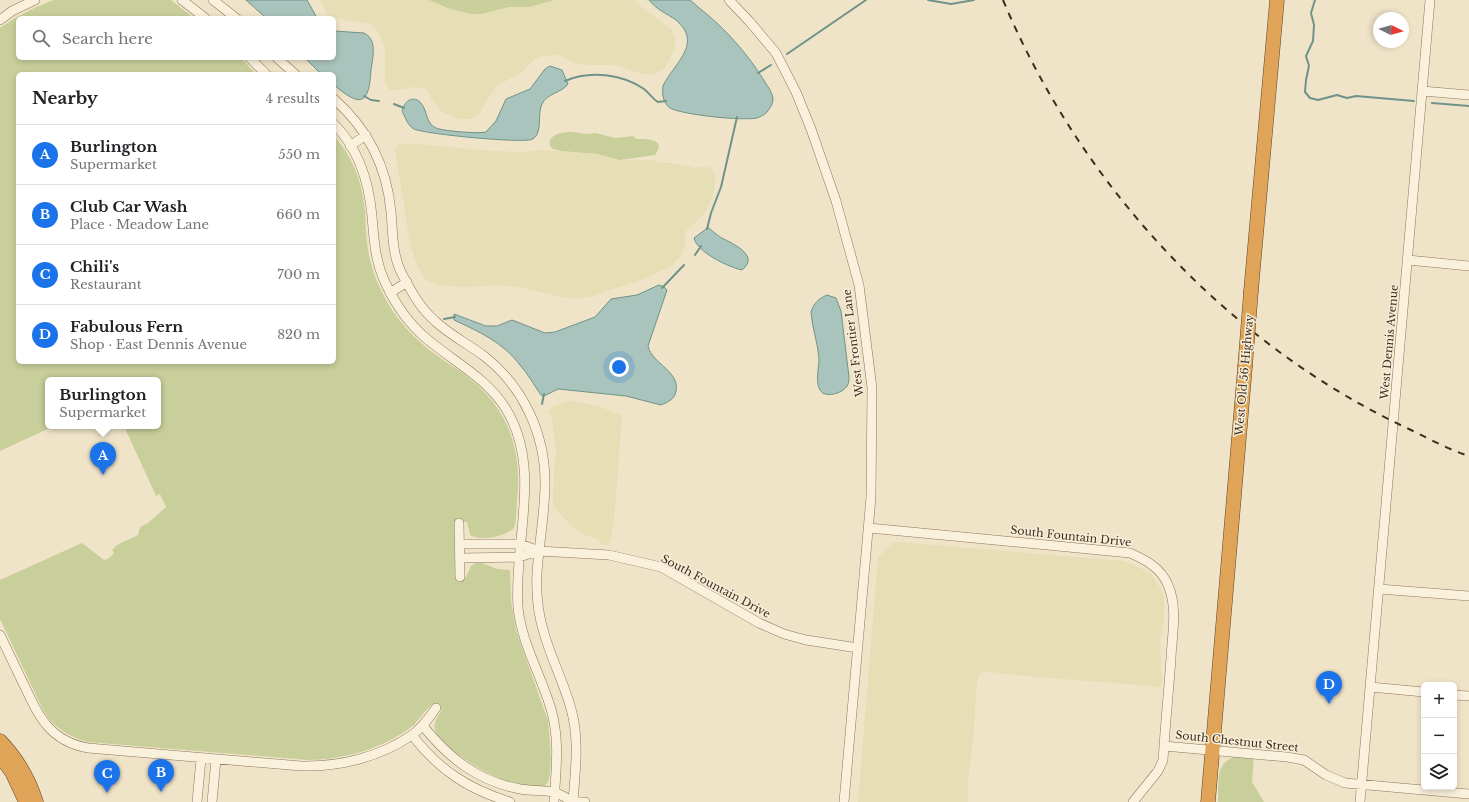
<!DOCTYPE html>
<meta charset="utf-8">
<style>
:root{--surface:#fff;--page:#f2f2f2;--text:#202124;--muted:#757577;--line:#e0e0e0;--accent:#1a73e8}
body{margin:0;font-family:"Libre Baskerville",serif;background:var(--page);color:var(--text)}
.controls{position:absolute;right:12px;bottom:12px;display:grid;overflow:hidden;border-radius:6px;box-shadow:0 2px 6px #0003}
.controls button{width:36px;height:36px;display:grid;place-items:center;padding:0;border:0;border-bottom:1px solid var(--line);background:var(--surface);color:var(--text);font:20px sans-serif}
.compass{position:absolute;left:1373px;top:12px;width:36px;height:36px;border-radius:50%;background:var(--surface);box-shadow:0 2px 6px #0003;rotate:95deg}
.you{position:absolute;left:619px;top:367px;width:14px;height:14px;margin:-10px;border:3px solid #fff;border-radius:50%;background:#1a73e8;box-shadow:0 0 0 6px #1a73e833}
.badge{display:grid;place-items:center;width:26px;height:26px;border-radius:50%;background:var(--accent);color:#fff;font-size:13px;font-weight:700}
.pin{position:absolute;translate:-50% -33px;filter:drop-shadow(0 1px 2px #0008)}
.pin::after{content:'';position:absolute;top:21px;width:14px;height:12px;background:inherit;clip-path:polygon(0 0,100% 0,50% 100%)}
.popup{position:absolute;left:45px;top:377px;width:116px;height:52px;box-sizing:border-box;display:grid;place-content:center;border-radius:6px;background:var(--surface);filter:drop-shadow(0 1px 3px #0005);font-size:13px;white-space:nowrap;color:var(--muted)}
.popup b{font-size:15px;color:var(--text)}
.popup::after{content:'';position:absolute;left:50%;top:100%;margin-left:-8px;border:8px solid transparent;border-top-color:var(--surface)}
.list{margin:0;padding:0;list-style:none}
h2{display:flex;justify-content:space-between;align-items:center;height:52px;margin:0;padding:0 16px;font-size:17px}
h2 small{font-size:13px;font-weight:400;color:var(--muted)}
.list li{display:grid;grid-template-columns:26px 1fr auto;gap:12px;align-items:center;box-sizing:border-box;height:60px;padding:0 16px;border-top:1px solid var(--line)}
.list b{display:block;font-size:15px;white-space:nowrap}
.list p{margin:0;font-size:13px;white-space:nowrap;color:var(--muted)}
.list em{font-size:13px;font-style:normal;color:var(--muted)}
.icon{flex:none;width:22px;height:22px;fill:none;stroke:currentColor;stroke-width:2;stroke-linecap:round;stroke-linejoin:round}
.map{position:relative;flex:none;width:1469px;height:802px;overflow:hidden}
.search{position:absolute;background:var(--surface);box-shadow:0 2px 6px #0003;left:16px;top:16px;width:320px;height:44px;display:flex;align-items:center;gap:10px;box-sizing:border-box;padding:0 14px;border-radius:6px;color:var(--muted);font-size:15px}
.panel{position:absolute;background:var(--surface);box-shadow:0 2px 6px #0003;left:16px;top:72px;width:320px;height:292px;border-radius:6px}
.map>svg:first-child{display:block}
</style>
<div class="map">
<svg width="1469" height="802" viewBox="0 0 1469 802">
<rect width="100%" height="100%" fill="#f0e4c8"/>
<path fill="#e6deb5" d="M320,0H429L450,9L471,14H482L509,7H530L554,0H634L644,9L671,29L675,37V48L665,68L652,75L635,72L615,65H590L578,64L558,55L542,56L536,58L530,63L521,73L498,85L489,97L479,115L472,119H458L441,111L432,100L427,90L423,88L414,87L398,90H391L387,87L385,82V51L380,35L372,25L368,23L342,20L330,16L325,11Z
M406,143L492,151L522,152L541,150L598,154L620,160H651L662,163H674L695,168L703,167H708L713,171L716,177L715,182L714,192L706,211L701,217L685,232V247L681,256L670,267L639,281L613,289L593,296L580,299L561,297L518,287L497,285L468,287L445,286L436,285L426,280L417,265L410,244L395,150L398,145Z
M569,401L584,403L600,407L622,415L615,512L611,541L608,545L602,544L597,539L580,533L573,528L553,506L554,469L556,452L552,420L548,411L555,405Z
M899,542L1123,561L1139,567L1152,575L1161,589L1164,597V620L1160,638L1162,687L1025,676L991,672H982L979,675L977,681L973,744L968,778V802H858L878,557L892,543Z"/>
<path fill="#c9cf9b" d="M54,0H171L194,18H18V58H241L256,74H18V362H334V136C351,155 361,178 364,204C366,213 365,222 366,231C367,252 372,273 382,292C395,320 417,342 442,359C451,366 461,371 469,378C510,411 522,451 517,501C516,510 517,520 514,528C505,536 482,542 470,535L467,522H454L455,577H466L471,566L475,563H482L497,569L510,570L511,600L516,630L548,721C549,734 555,777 545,786C510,789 468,766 444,742C441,738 436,735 435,730C433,722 438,716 442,710L432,705C427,707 419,720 414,725C383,749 346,759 308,760L88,742C69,737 53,727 43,710L0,619V580L82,543L104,560L108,559L114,553L112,550L117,545L138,535L140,527L148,523L166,507L160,494L156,496L124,426H158V380H48V426H54L0,451V28C17,16 34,7 54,0Z
M429,0H554L530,7H509L482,14H471L450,9Z
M572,132L586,134L596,133L615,138L633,136L637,139C648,139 667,139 655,155L620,160L598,154L561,151L553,149L550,146C547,134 563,132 572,132Z
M1240,756L1254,757L1252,782L1264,802H1218C1219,782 1214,759 1240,756Z"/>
<path fill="#a9c4bc" stroke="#6f938a" d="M246,0H307L317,18H266Z
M649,0C657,0 683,0 689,0C692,1 696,5 698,7C724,27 748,54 765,82C768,87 772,92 773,98C773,102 772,106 769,109C767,114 762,116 757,118C743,121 683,115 670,108C663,103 662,94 663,86C673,64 704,44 676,20C666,13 657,10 649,0Z
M334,31L364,33C368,35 371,38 372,42C375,50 372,62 371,70C369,106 360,107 334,85V74H321L305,58H334Z
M550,66L562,70L568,84C562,93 547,93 542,104C537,114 543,132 533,139C525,144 424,134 414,129C408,126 405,117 402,111C404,102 412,95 420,102C428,110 425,123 436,128C443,131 479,134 486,132L496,121L506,99L530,89L545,69Z
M708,227C712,231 716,234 720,237C731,243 761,255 742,270C728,267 697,252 694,238C699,234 703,232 708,227Z
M659,285L664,287L667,290L648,346C652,364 680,371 676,391C675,399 668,402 661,405L626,396L558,389L544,396L541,395C534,385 528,374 520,365C504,343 478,331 454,320V314L486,326H497L512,320L545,333L555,332L595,317L611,299L637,295Z
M827,295L836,298L841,311L849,377C849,380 849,383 847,386C843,393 825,399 820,390C815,381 819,368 819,359C818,343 812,328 811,312C814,303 818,299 827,295Z"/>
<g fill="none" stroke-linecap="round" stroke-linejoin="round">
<path stroke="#6f938a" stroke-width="2" d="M928,0L951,4L974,0
M1315,0L1311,13L1314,25L1313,41L1306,56L1309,66L1306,80L1305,92L1310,98L1318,100L1337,95L1347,98L1356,96L1414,101
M787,54L866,0
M758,73L771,65
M565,81C590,70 622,74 644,89C649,93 653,99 658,102L666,101
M364,96L371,100L379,101
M1432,103L1469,106
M394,104L404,108
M707,229L711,213L721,187L737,117
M695,255L701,246
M662,288L684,265
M444,319L455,317
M542,404L544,394"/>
<g stroke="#8d765c" stroke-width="10">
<path id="minor" d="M182,0L205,18
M213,0L236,18
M729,0L749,21L776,53L796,92L811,129L836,201L859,285L872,388L871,497L844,802
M0,20L12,11L35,0
M250,58L266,74
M277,58L295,74
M1422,91L1469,95
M334,99C368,129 387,167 391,212C393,233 392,255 402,274C411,291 420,308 435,321C450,335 468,344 484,356C523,386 545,434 545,482C545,513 539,543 537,573C536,593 538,614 544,633C552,662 567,688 573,717C579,746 575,773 573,802
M334,124C359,149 369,183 372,216C374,239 375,261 385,282C395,304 409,324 427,339C454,362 487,378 506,409C543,469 513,543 518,608C522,644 541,675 551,709C560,740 556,770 554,802
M350,146L366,135
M1408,260L1469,266
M390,293L407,282
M459,523L460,577
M869,528L1130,553C1146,560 1161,568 1168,585C1178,608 1172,635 1171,658C1169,687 1166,717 1164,746L1163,760L1158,771L1133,802
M460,544H520L539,551L609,555L661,567L759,623L784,634L806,640L858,648
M460,558L519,557L539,551
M1379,589L1469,596
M0,635C8,652 16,668 24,685C39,717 50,741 88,748L301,766C340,767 380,757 412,735C422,728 429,718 436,708
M1370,687L1424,692
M1454,695L1469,696
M423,726C449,758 477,781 520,789C531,791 542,790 553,792C560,793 566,799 573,801C576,802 581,802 585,802
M412,735C439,770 468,789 510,802
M1164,746L1287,757L1304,760L1326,775L1345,783L1469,794
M197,802L201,759
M212,802L216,760
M1360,802L1430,0"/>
</g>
<g stroke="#5b4430" stroke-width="15">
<path id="highway" d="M1251,291L1277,0
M0,741C17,759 29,779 36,802
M0,756L12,772L26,802
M1208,802L1245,367"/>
</g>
<use href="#minor" stroke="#faf1dc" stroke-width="9"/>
<use href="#highway" stroke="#e0a458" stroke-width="14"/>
<path stroke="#3d2e20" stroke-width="2" stroke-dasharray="7 7" stroke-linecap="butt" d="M1003,0C1081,186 1228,345 1411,430C1430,439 1449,450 1469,456"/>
<g stroke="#5b4430" stroke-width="15" stroke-linecap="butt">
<path id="highway-bridge" d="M1245,367L1251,291"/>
</g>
<use href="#highway-bridge" stroke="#e0a458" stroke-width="14"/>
</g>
<g text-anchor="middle" stroke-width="3" stroke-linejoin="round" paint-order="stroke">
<g font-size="11" fill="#3d2e20" stroke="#f7eed8">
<text transform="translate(1389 342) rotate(-85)" y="4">West Dennis Avenue</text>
<text transform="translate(853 343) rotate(-97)" y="4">West Frontier Lane</text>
<text transform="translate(1244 375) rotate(-85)" y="4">West Old 56 Highway</text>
<text transform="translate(1071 536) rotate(6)" y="4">South Fountain Drive</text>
<text transform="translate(716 586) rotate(28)" y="4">South Fountain Drive</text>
<text transform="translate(1237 741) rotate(6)" y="4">South Chestnut Street</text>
</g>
</g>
</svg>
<div class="controls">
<button>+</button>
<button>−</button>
<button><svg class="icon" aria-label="layers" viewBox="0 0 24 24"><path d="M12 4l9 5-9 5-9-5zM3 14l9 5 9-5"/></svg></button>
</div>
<svg class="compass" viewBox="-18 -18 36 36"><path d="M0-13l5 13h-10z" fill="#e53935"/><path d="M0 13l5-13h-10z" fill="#757577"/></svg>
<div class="you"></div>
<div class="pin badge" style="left:103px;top:475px">A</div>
<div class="popup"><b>Burlington</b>Supermarket</div>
<div class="pin badge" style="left:161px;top:792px">B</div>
<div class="pin badge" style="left:107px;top:793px">C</div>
<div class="pin badge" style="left:1329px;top:704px">D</div>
<div class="search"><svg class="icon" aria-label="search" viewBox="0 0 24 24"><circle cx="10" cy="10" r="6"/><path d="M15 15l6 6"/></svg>Search here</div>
<section class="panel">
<h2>Nearby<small>4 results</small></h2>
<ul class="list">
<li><span class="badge">A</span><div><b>Burlington</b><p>Supermarket</p></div><em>550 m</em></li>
<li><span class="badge">B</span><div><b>Club Car Wash</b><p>Place · Meadow Lane</p></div><em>660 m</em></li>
<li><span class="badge">C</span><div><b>Chili's</b><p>Restaurant</p></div><em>700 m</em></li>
<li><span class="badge">D</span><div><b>Fabulous Fern</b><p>Shop · East Dennis Avenue</p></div><em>820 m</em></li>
</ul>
</section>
</div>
